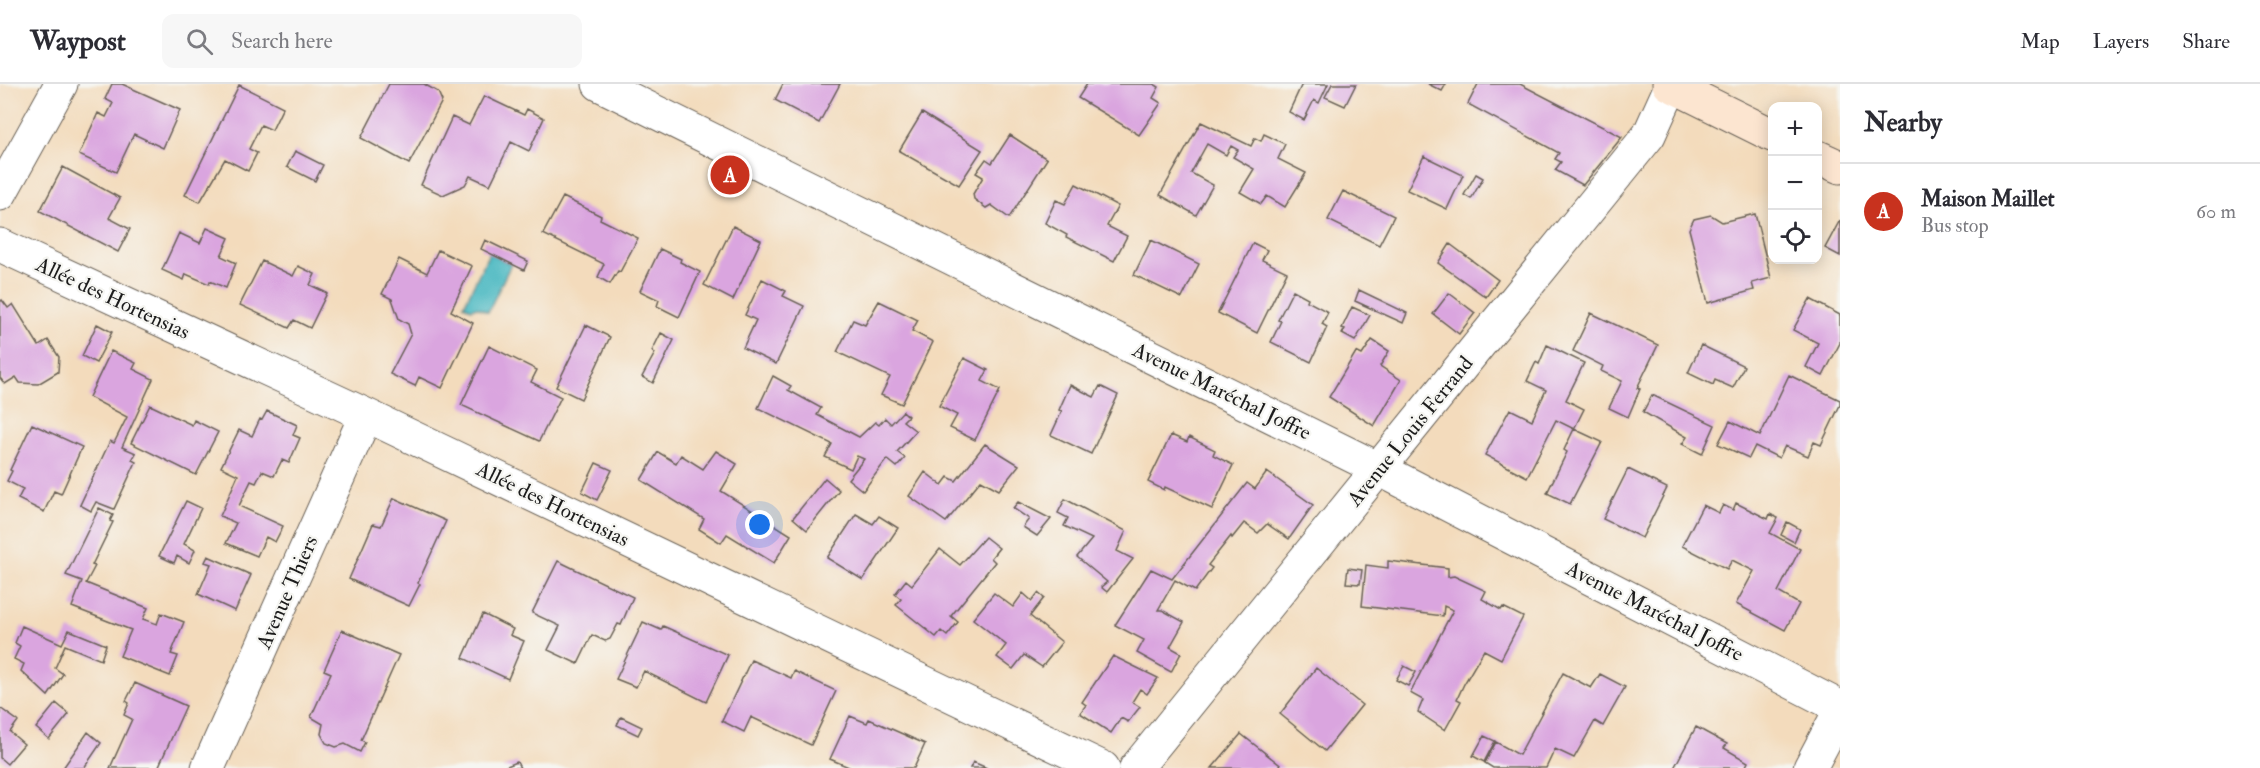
<!DOCTYPE html>
<meta charset="utf-8">
<style>
:root{--surface:#fff;--page:#f7f7f7;--text:#2b2b33;--muted:#7c7c81;--line:#e1e1e2;--accent:#c8321e}
body{margin:0;font-family:"IM FELL Double Pica",serif;background:var(--page);color:var(--text)}
.controls{position:absolute;right:18px;top:18px;display:grid;overflow:hidden;border-radius:12px;box-shadow:0 3px 15px #0003}
.controls button{width:54px;height:54px;display:grid;place-items:center;padding:0;border:0;border-bottom:2px solid var(--line);background:var(--surface);color:var(--text);font:30px sans-serif}
.you{position:absolute;left:760px;top:441px;width:21px;height:21px;margin:-15px;border:4px solid #fff;border-radius:50%;background:#1a73e8;box-shadow:0 0 0 9px #1a73e833}
.badge{display:grid;place-items:center;width:39px;height:39px;border-radius:50%;background:var(--accent);color:#fff;font-size:20px;font-weight:700}
.pin{position:absolute;translate:-50% -50%;border:3px solid #fff;box-shadow:0 2px 6px #0006}
.list{margin:0;padding:0;list-style:none}
h2{display:flex;justify-content:space-between;align-items:center;height:78px;margin:0;padding:0 24px;font-size:26px}
h2 small{font-size:20px;font-weight:400;color:var(--muted)}
.list li{display:grid;grid-template-columns:39px 1fr auto;gap:18px;align-items:center;box-sizing:border-box;height:96px;padding:0 24px;border-top:2px solid var(--line)}
.list b{display:block;font-size:22px;white-space:nowrap}
.list p{margin:0;font-size:20px;white-space:nowrap;color:var(--muted)}
.list em{font-size:20px;font-style:normal;color:var(--muted)}
.icon{flex:none;width:33px;height:33px;fill:none;stroke:currentColor;stroke-width:2;stroke-linecap:round;stroke-linejoin:round}
.map{position:relative;flex:none;width:1840px;height:684px;overflow:hidden}
header{display:flex;align-items:center;gap:36px;box-sizing:border-box;height:84px;padding:0 30px;background:var(--surface);border-bottom:2px solid var(--line)}
header strong{font-size:28px}
nav{display:flex;gap:33px;margin-inline-start:auto;font-size:21px}
.search{width:420px;height:54px;background:var(--page);display:flex;align-items:center;gap:15px;box-sizing:border-box;padding:0 21px;border-radius:12px;color:var(--muted);font-size:22px}
main{display:flex}
aside{flex:1;background:var(--surface)}
.map>svg:first-child{display:block}
</style>
<header>
<strong>Waypost</strong>
<div class="search"><svg class="icon" aria-label="search" viewBox="0 0 24 24"><circle cx="10" cy="10" r="6"/><path d="M15 15l6 6"/></svg>Search here</div>
<nav><a>Map</a><a>Layers</a><a>Share</a></nav>
</header>
<main>
<div class="map">
<svg width="1840" height="684" viewBox="0 0 1840 684">
<rect width="100%" height="100%" fill="#f6f6f2"/>
<filter id="ink" filterUnits="userSpaceOnUse"><feTurbulence type="fractalNoise" baseFrequency=".0167" numOctaves="2"/><feDisplacementMap in="SourceGraphic" scale="12" xChannelSelector="R" yChannelSelector="G"/><feConvolveMatrix kernelMatrix="1 2 1 2 8 2 1 2 1" color-interpolation-filters="sRGB"/></filter>
<filter id="wash" filterUnits="userSpaceOnUse"><feTurbulence type="fractalNoise" baseFrequency=".008" numOctaves="4" result="noise"/><feDisplacementMap in="SourceGraphic" scale="24" xChannelSelector="R" yChannelSelector="G"/><feGaussianBlur stdDeviation="1.35" result="paint"/><feColorMatrix in="noise" values="0 0 0 0 0 0 0 0 0 0 0 0 0 0 0 0 0 1.4 0 .05"/><feComposite in="paint" operator="in"/></filter>
<g filter="url(#wash)">
<rect width="100%" height="100%" fill="#f3dbbc"/>
<path fill="#4ab8c1" stroke="#336a6e" stroke-width="1.5" d="M489,169L511,180L488,228L477,223L471,225L464,221Z"/>
<g id="blocks">
<path fill="#daa5df" d="M112,0H122L180,26L163,64L134,50L116,88L79,71L98,29L106,33L113,19L105,15Z
M389,0H424L438,8L442,17L409,80L361,54Z
M783,0H840L819,39L775,16Z
M1087,0H1154L1159,3L1153,14L1161,19L1139,51L1078,14Z
M1302,0H1328L1319,19L1314,16L1304,36L1289,28Z
M1332,0H1356L1345,22L1325,13Z
M1428,0H1446L1442,7Z
M1478,0H1520L1622,53L1583,101L1555,86L1561,78L1555,75L1559,69L1468,20Z
M239,1L283,23L272,46L261,41L249,65L257,69L248,87L225,75L200,118L185,111Z
M484,12L524,31L527,25L544,34L529,67L511,58L490,101L470,92L465,101L443,111L421,101L452,33L469,41Z
M922,29L982,66L959,101L899,67Z
M1201,38L1251,62L1255,54L1261,57L1264,50L1285,60L1278,75L1306,89L1285,123L1267,112L1261,120L1240,108L1254,85L1233,73L1238,66L1231,62L1226,71L1207,60L1191,89L1213,101L1196,131L1160,111Z
M1010,51L1047,75L1009,134L991,121L986,124L974,115L973,110L983,93L976,89L986,75L992,79Z
M295,67L323,81L315,97L287,83Z
M1424,72L1463,91L1447,125L1407,106Z
M63,83L120,114L109,134L130,145L118,168L40,127Z
M1476,90L1483,94L1471,115L1464,111Z
M1076,100L1118,122L1107,142L1127,152L1114,177L1066,153L1067,151L1045,139L1056,116L1065,120Z
M1343,107L1394,132L1379,161L1328,136Z
M563,113L601,132L600,135L638,154L620,188L618,187L610,200L598,193L604,180L543,150Z
M1755,130L1771,194L1752,199L1754,206L1708,219L1689,145L1694,135L1711,131L1722,138Z
M1840,136V172L1825,164Z
M733,142L761,156L733,216L704,201Z
M207,144L229,154L221,172L236,179L226,204L210,197L209,200L186,190L184,196L162,186L179,149L200,159Z
M485,156L528,177L524,186L481,165Z
M1151,156L1199,180L1182,214L1134,191Z
M1253,159L1267,166L1262,176L1287,188L1257,249L1218,229Z
M1450,160L1498,196L1486,213L1438,179Z
M660,165L681,175L680,178L700,188L679,233L657,222L659,216L640,207Z
M438,166L472,182L451,227L473,239L442,304L419,293L415,302L390,290L411,250L408,240L399,235L392,215L382,210L399,175L427,189Z
M262,177L293,192L298,182L315,190L310,201L327,209L310,244L294,236L289,244L240,221Z
M762,195L786,207L783,212L804,222L776,280L743,264L756,236L745,231Z
M1293,206L1308,214L1307,217L1328,228L1322,240L1327,243L1311,278L1271,258L1281,237L1278,236Z
M1359,206L1407,229L1403,239L1355,217Z
M1449,209L1475,229L1459,250L1433,230Z
M1810,215L1840,231V259L1823,292L1806,283L1818,259L1793,246Z
M2,216L8,224L13,220L39,262L48,256L59,273L58,288L38,300L20,299L16,293L5,300L0,294V218Z
M879,217L918,236L912,247L933,258L902,320L881,311L890,293L837,268L853,236L865,241Z
M1352,223L1370,231L1355,257L1342,250L1345,245L1342,244Z
M1591,229L1658,261L1637,304L1640,305L1628,333L1609,324L1622,297L1601,287L1603,282L1573,267Z
M97,240L112,248L96,279L82,272Z
M586,241L610,253L581,315L556,303Z
M661,249L674,256L653,299L642,293L655,269L652,267Z
M1372,256L1389,267L1380,282L1401,296L1374,342L1329,313L1356,268L1362,271Z
M1547,261L1584,279L1566,316L1584,325L1574,345L1556,336L1527,393L1485,371L1510,325L1532,336L1546,306L1527,297L1536,278L1539,280Z
M1701,261L1744,282L1733,304L1715,296L1713,301L1688,289Z
M489,262L537,286L531,298L561,313L539,357L461,321Z
M111,267L136,279L133,285L153,295L122,363L136,369L132,376L136,378L114,425L96,418L91,427L80,421L110,357L114,359L127,333L89,313Z
M964,274L988,286L982,297L1000,306L975,356L950,344L957,331L939,322Z
M1789,291L1840,316V321L1821,361L1814,358L1808,372L1785,362L1779,374L1755,362L1749,374L1718,360L1730,337L1760,352Z
M773,292L791,302L788,306L821,324L817,331L859,353L875,338L879,341L885,334L891,340L903,327L908,332L903,337L916,347L897,368L905,374L897,383L887,375L863,407L848,395L864,375L857,372L851,385L825,373L832,360L758,324Z
M1070,301L1094,313L1100,302L1118,311L1091,370L1051,351L1062,327L1059,326Z
M1652,311L1715,341L1702,370L1682,360L1687,353L1643,328Z
M150,321L192,341L194,336L218,348L196,391L131,359Z
M267,327L297,341L293,351L300,354L289,379L282,376L274,392L262,387L256,399L251,397L239,422L283,442L275,458L266,453L257,472L226,459L236,439L220,432L238,391L221,383L239,346L252,352L260,335L262,336Z
M32,340L82,363L61,410L54,407L44,428L18,415L23,405L7,397L12,387L10,386Z
M1574,345L1602,358L1570,420L1547,409L1567,368L1564,366Z
M1171,351L1187,358L1189,353L1215,366L1213,371L1233,381L1212,425L1165,403L1164,406L1148,398Z
M985,360L1019,381L999,406L981,396L946,438L909,412L925,388L942,401L948,393L956,397Z
M716,367L737,380L721,407L791,451L774,479L727,450L721,459L699,445L704,435L641,396L658,368L676,379L681,371L703,385Z
M596,379L612,386L597,416L582,408Z
M1628,385L1667,404L1642,454L1603,435Z
M1267,388L1313,421L1289,455L1267,440L1258,449L1244,439L1232,454L1231,452L1208,481L1212,484L1195,507L1175,496L1158,526H1162L1184,538L1170,563L1181,569L1171,588L1137,569L1144,556L1115,541L1151,485L1172,495L1247,399L1255,405Z
M825,394L839,406L807,446L793,434Z
M394,414L446,437L418,499L420,500L409,522L349,495L373,440L381,442Z
M1065,415L1126,447L1117,467L1133,475L1107,508L1101,503L1107,498L1077,473L1092,455L1064,442L1068,434L1058,429Z
M186,417L201,424L184,460L195,466L189,479L177,472L174,479L159,472Z
M1018,418L1051,435L1037,452L1023,443L1029,435L1013,424Z
M1736,419L1768,435L1770,430L1778,434L1770,449L1800,465L1778,508L1799,520L1785,546L1736,520L1754,487L1732,476L1727,485L1682,462L1703,421L1719,429L1723,421L1733,426Z
M99,424L113,431L110,437L113,438L92,481L95,482L86,499L148,524L143,535L157,540L161,529L184,538L171,570L178,572L170,592L120,572L131,546L72,523L82,497L66,491Z
M856,430L873,440L879,432L898,444L863,496L827,474Z
M1787,438L1800,445L1794,458L1781,451Z
M985,453L999,464L991,474L995,478L951,532L958,538L947,552L941,547L936,553L896,521L901,515L895,510L906,496L912,501L940,465L960,481Z
M208,472L251,491L235,527L198,510L211,480L205,478Z
M558,477L633,513L621,541L618,540L610,555L605,557L592,551L578,580L548,566L560,542L532,529Z
M1388,477L1448,484V493L1454,492L1486,507L1482,515L1501,526L1503,523L1523,533L1501,575L1484,566L1464,600L1457,615L1461,617L1445,646L1418,628L1423,616L1410,609L1453,526L1444,522L1443,532L1362,522L1366,481L1388,484Z
M1348,484L1362,486L1360,500L1346,499Z
M994,509L1013,523L1023,509L1032,517L1038,509L1044,514L1030,532L1062,558L1042,583L1024,571L1013,585L997,573L1006,561L973,535Z
M483,530L513,545L510,551L524,557L508,595L463,574Z
M643,538L661,546L663,542L728,571L706,618L644,587L636,603L616,595Z
M22,542L62,560L69,546L106,561L101,576L65,561L55,584L63,590L48,612L21,587L24,580L14,575L20,562L15,559Z
M342,546L399,571L361,656L365,658L360,668L345,660L336,663L326,659L321,650L323,640L311,633L331,589L324,586Z
M1113,572L1158,594L1147,610L1140,605L1132,618L1140,623L1128,638L1121,634L1111,649L1080,629L1086,621L1082,618Z
M751,576L791,594L794,587L836,607L811,661L751,633L744,648L722,637Z
M1404,582L1416,588L1408,602L1396,596Z
M1316,584L1362,621L1325,667L1280,630Z
M1563,589L1591,604L1600,590L1625,603L1603,642L1595,637L1574,674L1555,665L1546,684H1493L1485,679L1496,658L1519,671Z
M135,599L186,622L158,684H110L132,635L124,631L129,619L126,617Z
M56,619L69,630L49,655L36,644Z
M0,624L18,637L10,648L24,660L7,680L0,674Z
M850,632L867,639L869,635L925,660L914,684H851L830,675Z
M621,633L642,643L638,651L617,641Z
M1696,643L1727,660L1724,664L1748,678L1745,684H1674Z
M88,648L101,659L84,684H63Z
M1241,650L1284,684H1212Z
M1484,652L1495,657L1484,678L1473,672Z
M517,678L520,684H502Z
M973,678L987,684H970Z"/>
</g>
</g>
<g filter="url(#ink)">
<use href="#blocks" fill-opacity="0" stroke="#675f54" stroke-width="1.5"/>
<g fill="none" stroke-linecap="round" stroke-linejoin="round">
<g stroke="#675f54" stroke-width="35">
<path id="street" d="M599,0L1379,385L1840,623
M0,110L61,0
M0,161L366,331L1103,684
M208,684L366,331
M1136,684L1649,51L1672,0
M1810,684L1840,627"/>
</g>
<g stroke="#675f54" stroke-width="35">
<path id="secondary" d="M1669,0L1772,51
M1818,73L1840,83"/>
</g>
<use href="#street" stroke="#fff" stroke-width="33"/>
<use href="#secondary" stroke="#fce5d0" stroke-width="33"/>
</g>
</g>
<g text-anchor="middle" stroke-width="4.5" stroke-linejoin="round" paint-order="stroke">
<g font-size="21" fill="#1c1c1c" stroke="#f6f6f2">
<text transform="translate(113 214) rotate(25)" y="7">Allée des Hortensias</text>
<text transform="translate(1222 307) rotate(26)" y="7">Avenue Maréchal Joffre</text>
<text transform="translate(1410 347) rotate(-51)" y="7">Avenue Louis Ferrand</text>
<text transform="translate(553 420) rotate(26)" y="7">Allée des Hortensias</text>
<text transform="translate(287 508) rotate(-66)" y="7">Avenue Thiers</text>
<text transform="translate(1655 527) rotate(27)" y="7">Avenue Maréchal Joffre</text>
</g>
</g>
</svg>
<div class="controls">
<button>+</button>
<button>−</button>
<button><svg class="icon" aria-label="locate" viewBox="0 0 24 24"><circle cx="12" cy="12" r="6"/><path d="M12 2v4M12 18v4M2 12h4M18 12h4"/></svg></button>
</div>
<div class="you"></div>
<div class="pin badge" style="left:730px;top:91px">A</div>
</div>
<aside>
<h2>Nearby<small></small></h2>
<ul class="list">
<li><span class="badge">A</span><div><b>Maison Maillet</b><p>Bus stop</p></div><em>60 m</em></li>
</ul>
</aside>
</main>
